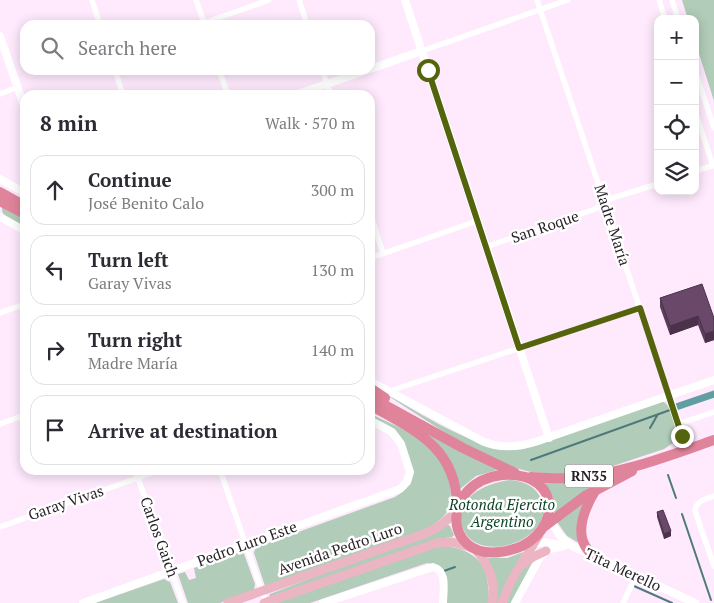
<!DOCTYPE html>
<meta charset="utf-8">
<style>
:root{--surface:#fff;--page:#f2f2f3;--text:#2b2b33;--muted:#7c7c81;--line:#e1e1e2}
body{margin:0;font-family:"PT Serif",serif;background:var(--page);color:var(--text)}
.controls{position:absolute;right:15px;top:15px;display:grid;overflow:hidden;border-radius:10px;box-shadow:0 2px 12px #0003}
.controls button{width:45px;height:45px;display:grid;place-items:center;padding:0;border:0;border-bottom:1px solid var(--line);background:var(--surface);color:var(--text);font:25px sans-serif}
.stop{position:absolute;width:15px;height:15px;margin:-11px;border:4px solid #54640c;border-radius:50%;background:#fff}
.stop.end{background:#54640c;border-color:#fff;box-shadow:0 1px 5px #0008}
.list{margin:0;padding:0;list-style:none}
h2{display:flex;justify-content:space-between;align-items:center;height:65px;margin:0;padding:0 20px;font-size:21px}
h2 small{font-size:16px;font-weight:400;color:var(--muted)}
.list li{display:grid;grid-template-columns:32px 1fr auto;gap:15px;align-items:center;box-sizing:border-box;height:70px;margin:0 10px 10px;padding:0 10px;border:1px solid var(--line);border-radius:15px}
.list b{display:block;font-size:19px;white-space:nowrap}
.list p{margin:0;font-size:16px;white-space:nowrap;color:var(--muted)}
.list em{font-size:16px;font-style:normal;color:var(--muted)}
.icon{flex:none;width:28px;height:28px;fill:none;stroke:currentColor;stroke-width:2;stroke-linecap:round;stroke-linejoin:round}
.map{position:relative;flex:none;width:714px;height:603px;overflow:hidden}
.search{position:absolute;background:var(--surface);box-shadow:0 2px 12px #0003;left:20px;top:20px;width:355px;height:55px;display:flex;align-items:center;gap:12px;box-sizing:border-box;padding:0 18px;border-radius:15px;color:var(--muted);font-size:19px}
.panel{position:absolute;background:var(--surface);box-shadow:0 2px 12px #0003;left:20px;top:90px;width:355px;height:385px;border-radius:15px}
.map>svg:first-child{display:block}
</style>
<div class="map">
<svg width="714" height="603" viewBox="0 0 714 603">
<rect width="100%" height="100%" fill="#fee9fd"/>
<path fill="#b1ccb8" d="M682,0H714V101L695,41V19H688Z
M2,207L25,218V228C16,223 1,219 2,207Z
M376,388C412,408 471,448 512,450C521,450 529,447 538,445L661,401C673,403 676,431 676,441L664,449L607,468L577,473L559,474L531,472L515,468L458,441Z
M370,414C406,430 442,443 450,486C454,510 445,518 426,529L265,586L254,553L255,549L257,547L395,497C417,484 415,471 406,450C404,444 402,437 397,433C390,426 379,421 370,417Z
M424,432L497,470L476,476L460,489C452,464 446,448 424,432Z
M614,475L555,513L554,512L553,498L545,483Z
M510,480C523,481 536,486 541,499C559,543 465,570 461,519C461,510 465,501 472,495C483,486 496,482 510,480Z
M583,501L579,542H577L567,536L557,522Z
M448,525L450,526L454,535L452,537L438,539L269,597L270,594Z
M448,546C483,553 489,570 489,603H446L437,565L427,563L310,603H273L431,548Z
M243,551L255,584L254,590L220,603H188L178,574L185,572L189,580L196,578L194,568Z
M523,552L499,603H495L487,558H507Z
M533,562L512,603H506C511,589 518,567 533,562Z
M164,579L170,582L178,603H95Z"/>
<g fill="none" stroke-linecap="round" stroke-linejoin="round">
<path stroke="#4e797d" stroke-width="2" d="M650,428L658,414
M531,460L670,410
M668,475L676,498
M682,514L711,600
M444,571L455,567
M634,586L672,603"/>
<path stroke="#5f9fa2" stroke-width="7" d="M676,407L714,394"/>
<path stroke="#fff" stroke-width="5.5" d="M92,0L100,25
M196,0L205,25
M299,0L307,25
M537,0L669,396
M659,0L665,19
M672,0L678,19
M204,23L269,0
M422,51L568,0
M115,70L123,95
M219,70L228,95
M322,70L331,95
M695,71L714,128
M0,94L18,87
M695,111L713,166
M695,171L714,165
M370,213L383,253
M486,247L595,209L612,198L658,184
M370,258L477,221
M0,313L25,304
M390,391L640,308
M0,424L25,415
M678,424L714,412
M135,470L183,603
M220,470L266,603
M714,496C705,499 696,501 695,511L714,566
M0,527L160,470
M623,603L636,576"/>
<path stroke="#fff" stroke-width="8" d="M405,0L549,438
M0,36L25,109
M370,69L422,51
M295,95L367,70
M0,179L25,193
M0,217L25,231
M370,381L482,441C500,449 520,447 538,441L714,380
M669,396L687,449
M549,518L560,536L572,546L695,603
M530,544L545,542L560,545
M83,603L400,489L407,482L410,472L401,444L392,432L370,420
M323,603L433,567C448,571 443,591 443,603
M515,603L540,557L550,549L564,546"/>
<path stroke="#ecb5c3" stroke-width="9" d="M476,550C489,565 496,583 492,603
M525,563L533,557L546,551
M228,603L427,533L441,525L456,512
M264,603L437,543L452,542L473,548
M502,603L511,581L539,535"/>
<path stroke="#e0849b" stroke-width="10" d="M0,192L25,206
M0,201L25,214
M370,388L385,398
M370,397L463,448L515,473
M370,405C414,430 456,447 457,505
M502,475C568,470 562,545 500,552C442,559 441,482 502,475Z
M531,477C545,478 559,479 573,478C622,474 668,456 714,440
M595,491C583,511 571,541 596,557
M545,526L585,496L632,471"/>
</g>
<path fill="#5a3e5a" d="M660,298L714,318V340L705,343L698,325L670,335L660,307Z
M657,512L671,536L664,539L657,517Z"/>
<path fill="#4a324a" d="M698,316V325L670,335V326Z
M714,331V340L705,343V334Z
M671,531V536L664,539V534Z"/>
<path fill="#694869" stroke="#4a324a" d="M702,284L714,318V331L705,334L698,316L670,326L660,298Z
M663,510L671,531L664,534L657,512Z"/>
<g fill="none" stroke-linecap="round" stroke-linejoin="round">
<path stroke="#54640c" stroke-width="6" d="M428,70L519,348L640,308L682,436"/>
</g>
<g text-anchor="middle" stroke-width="5" stroke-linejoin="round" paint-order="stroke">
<rect fill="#fff" stroke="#676267" stroke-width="1" x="565" y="464.5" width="48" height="23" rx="4"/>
<g font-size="14" font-weight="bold" fill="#261f26">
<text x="589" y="481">RN35</text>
</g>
<g font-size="15" fill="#261f26" stroke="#fff">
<text transform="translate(612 225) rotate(72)" y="5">Madre María</text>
<text transform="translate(545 227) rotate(-19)" y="5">San Roque</text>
<text transform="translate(66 503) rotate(-19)" y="5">Garay Vivas</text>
<text transform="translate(159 537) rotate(70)" y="5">Carlos Gaich</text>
<text transform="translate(247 544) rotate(-20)" y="5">Pedro Luro Este</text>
<text transform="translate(340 549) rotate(-19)" y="5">Avenida Pedro Luro</text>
<text transform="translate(623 570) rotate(25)" y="5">Tita Merello</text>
</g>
<g font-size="15" font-style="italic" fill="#083f20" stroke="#fff">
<text x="502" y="510">Rotonda Ejercito<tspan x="502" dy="17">Argentino</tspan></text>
</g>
</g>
</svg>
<div class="controls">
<button>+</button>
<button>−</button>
<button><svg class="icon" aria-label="locate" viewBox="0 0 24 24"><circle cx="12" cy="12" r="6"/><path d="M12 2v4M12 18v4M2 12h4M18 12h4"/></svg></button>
<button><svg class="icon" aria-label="layers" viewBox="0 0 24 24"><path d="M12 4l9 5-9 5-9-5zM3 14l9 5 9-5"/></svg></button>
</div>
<div class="stop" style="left:428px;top:70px"></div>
<div class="stop end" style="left:682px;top:436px"></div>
<div class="search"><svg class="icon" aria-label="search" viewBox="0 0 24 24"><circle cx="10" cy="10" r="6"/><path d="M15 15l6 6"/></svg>Search here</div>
<section class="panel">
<h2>8 min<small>Walk · 570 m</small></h2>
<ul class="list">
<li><svg class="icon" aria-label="ahead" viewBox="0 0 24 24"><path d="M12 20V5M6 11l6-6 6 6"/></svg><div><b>Continue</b><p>José Benito Calo</p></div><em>300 m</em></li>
<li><svg class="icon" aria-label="left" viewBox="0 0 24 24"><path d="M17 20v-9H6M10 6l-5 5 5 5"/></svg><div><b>Turn left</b><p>Garay Vivas</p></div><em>130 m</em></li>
<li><svg class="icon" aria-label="right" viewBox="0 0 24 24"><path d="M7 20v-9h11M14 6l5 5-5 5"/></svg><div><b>Turn right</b><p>Madre María</p></div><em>140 m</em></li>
<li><svg class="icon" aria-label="arrive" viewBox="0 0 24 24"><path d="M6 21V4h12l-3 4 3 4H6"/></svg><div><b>Arrive at destination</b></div></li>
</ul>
</section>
</div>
